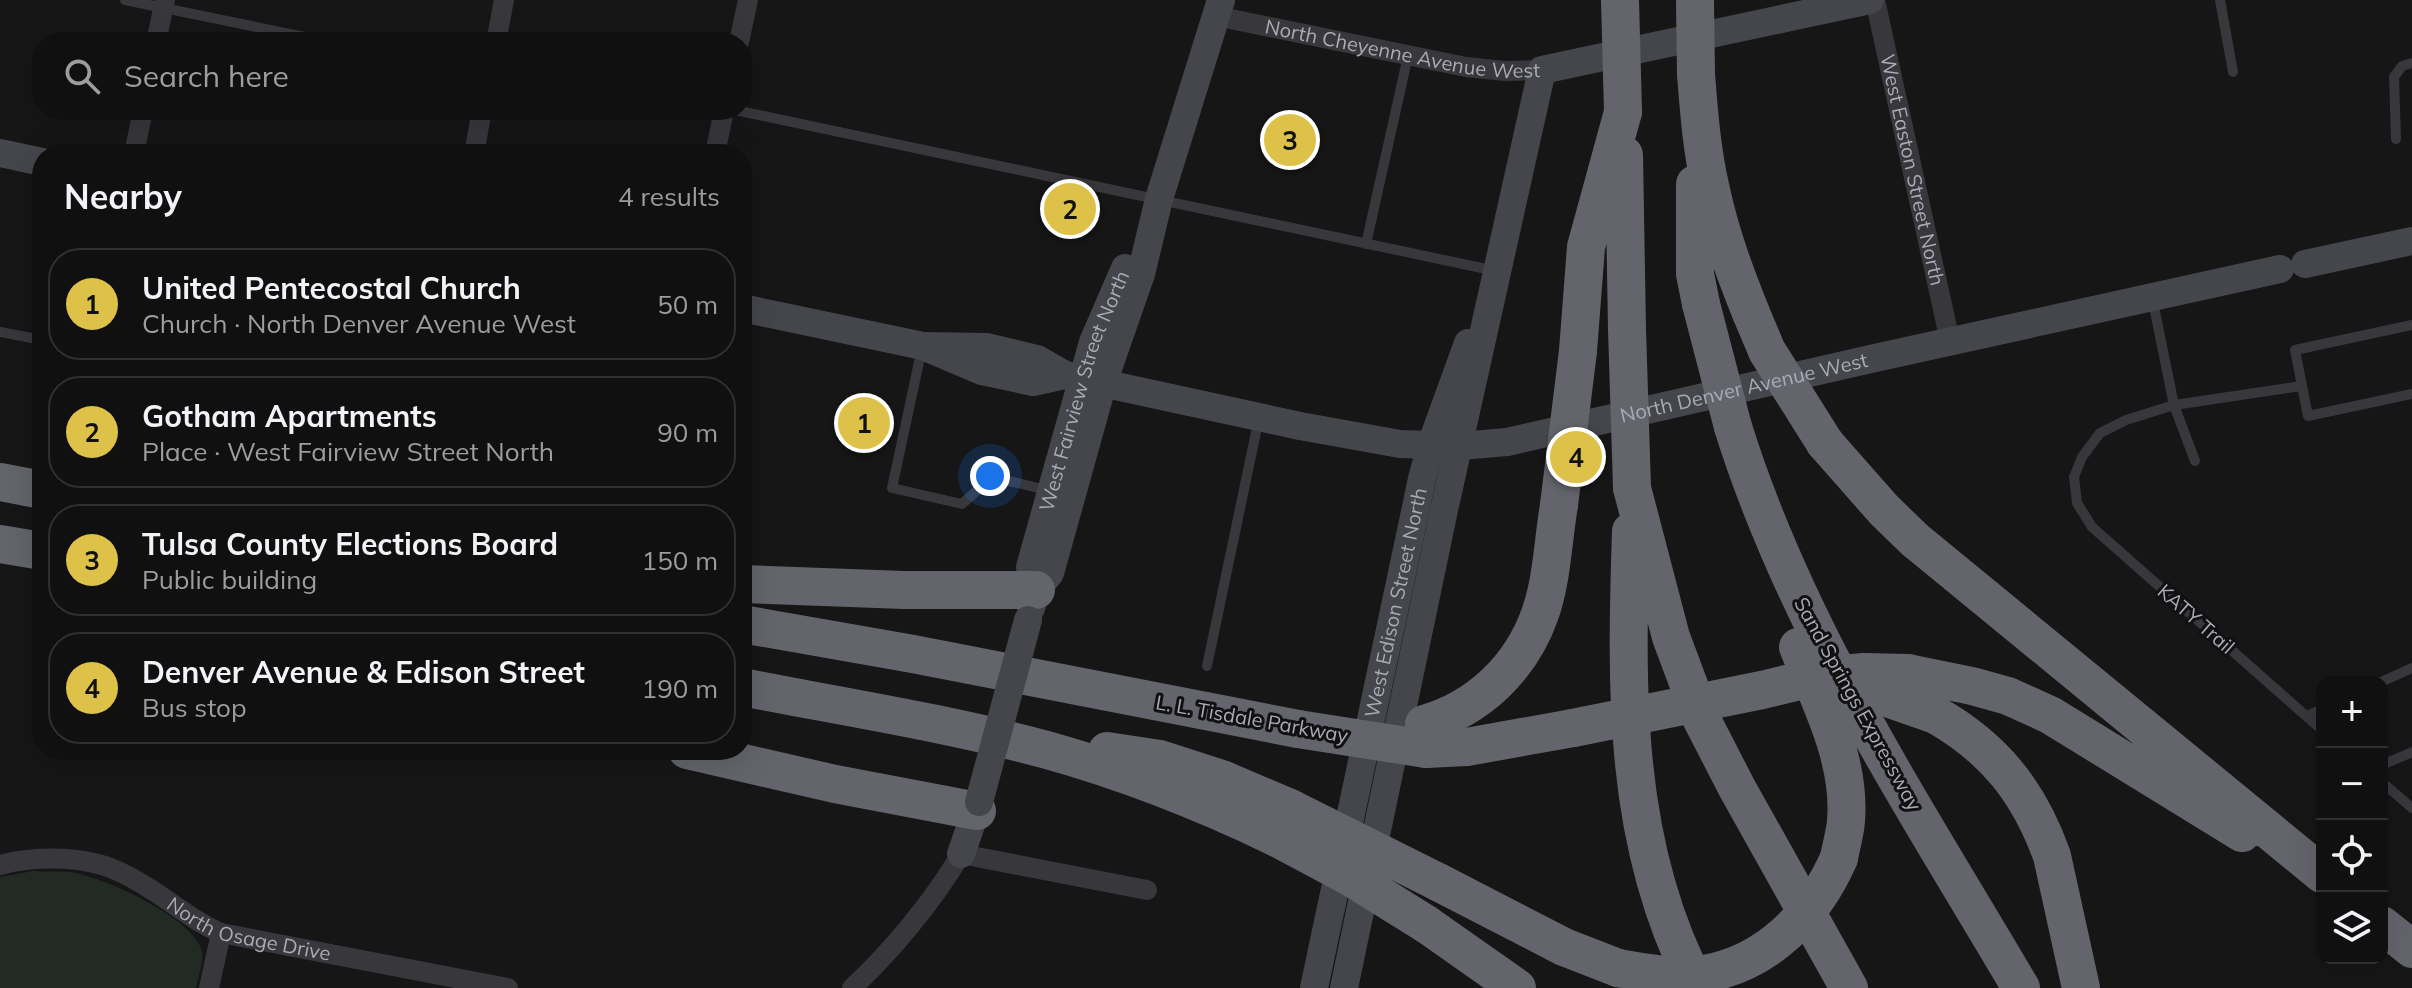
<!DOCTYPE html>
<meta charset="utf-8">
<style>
:root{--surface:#101011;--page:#1e1e1f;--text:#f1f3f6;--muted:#9c9d9f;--line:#303031;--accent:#ddc148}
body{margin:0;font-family:Mulish,sans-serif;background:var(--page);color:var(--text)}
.controls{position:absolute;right:24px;bottom:24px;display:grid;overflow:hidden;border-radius:16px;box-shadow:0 8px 32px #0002}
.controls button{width:72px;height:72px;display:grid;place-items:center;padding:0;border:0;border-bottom:2px solid var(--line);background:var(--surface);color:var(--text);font:40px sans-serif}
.you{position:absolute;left:990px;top:476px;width:28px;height:28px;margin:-20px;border:6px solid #fff;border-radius:50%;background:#1a73e8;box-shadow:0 0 0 12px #1a73e833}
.badge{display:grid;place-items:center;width:52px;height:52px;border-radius:50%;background:var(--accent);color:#111;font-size:26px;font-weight:700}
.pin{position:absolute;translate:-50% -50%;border:4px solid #fff;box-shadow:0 2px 8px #0006}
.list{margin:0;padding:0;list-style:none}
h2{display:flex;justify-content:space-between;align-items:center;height:104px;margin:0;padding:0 32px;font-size:34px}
h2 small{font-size:26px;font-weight:400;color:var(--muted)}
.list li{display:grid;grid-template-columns:52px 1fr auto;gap:24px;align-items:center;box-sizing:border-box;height:112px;margin:0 16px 16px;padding:0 16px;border:2px solid var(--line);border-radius:32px}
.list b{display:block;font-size:30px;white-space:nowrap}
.list p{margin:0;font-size:26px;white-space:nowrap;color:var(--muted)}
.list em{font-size:26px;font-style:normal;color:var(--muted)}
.icon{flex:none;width:44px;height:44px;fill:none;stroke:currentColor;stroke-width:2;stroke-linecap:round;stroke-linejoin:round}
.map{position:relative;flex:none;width:2412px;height:988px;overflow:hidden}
.search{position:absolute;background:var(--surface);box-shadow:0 8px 32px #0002;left:32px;top:32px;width:720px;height:88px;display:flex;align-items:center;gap:20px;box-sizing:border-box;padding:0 28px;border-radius:32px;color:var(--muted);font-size:30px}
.panel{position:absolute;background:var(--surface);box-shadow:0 8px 32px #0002;left:32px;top:144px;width:720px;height:616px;border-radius:32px}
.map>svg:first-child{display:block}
</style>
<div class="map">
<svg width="2412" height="988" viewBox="0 0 2412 988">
<rect width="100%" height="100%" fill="#161617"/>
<path fill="#222a24" d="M33,871C45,872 58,871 70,872C102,876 194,918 202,951C204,961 198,977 196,988H0V877Z"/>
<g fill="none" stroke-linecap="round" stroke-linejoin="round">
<path stroke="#37373c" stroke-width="10" d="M125,0L329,42
M2220,0L2233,72
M735,110L1496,271
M2396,139L2394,77L2402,66L2412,63
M1366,244L1408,56
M2152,297L2174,405L2195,461
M2412,325L2295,350L2308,416L2412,394
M0,332L42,340
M922,348L892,488L962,504L992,477L1051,491
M2301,386L2174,405L2126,420L2100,433L2082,457L2074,477L2077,503L2092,527L2322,730
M1207,666L1259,418
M2381,682L2412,668
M2307,716L2322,709
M2382,765L2412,752
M2382,782L2412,808"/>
<g stroke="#37373c" stroke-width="20">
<path id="s1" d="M1875,0L1950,341"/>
<path id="s2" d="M1216,16L1466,67L1505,71L1542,70"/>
<path d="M156,42L165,0"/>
<path d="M496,42L504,0"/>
<path d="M739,42L748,0"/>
<path d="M134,154L143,110"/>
<path d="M474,154L482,110"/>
<path d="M715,154L724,110"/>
<path id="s3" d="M0,865C29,857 68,856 98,864C119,869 140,882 158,894C179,908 197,923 221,933L508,988"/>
<path d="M209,988L221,933"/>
<path d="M852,988C891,952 934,900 961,854L1147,890"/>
</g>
<g stroke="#45464c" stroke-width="28">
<path d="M0,153L42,162"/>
<path d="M2305,264L2412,241"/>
<path d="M742,308L923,346L982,371L1033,382L1065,375"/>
<path id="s4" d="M923,346L987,347L1037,359L1065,375L1300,426L1400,444L1460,446L1507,442L1875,358L2280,269"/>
<path id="s5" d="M1036,590L1030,567L1093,342L1125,268"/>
<path d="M1031,608L1036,590L1050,573L1103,383L1141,274L1159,199L1221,0"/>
<path d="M961,854L979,802"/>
<path id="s6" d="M1314,988L1422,479L1431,445L1468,343"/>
<path d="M1344,988L1444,510L1542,70L1870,0"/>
</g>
<path stroke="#64656c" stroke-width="38" d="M1696,74C1699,113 1702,152 1711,190C1720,233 1735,273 1751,313
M1624,155L1627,329
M1695,184V274L1701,304
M1578,351L1586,247L1623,112
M1733,427C1796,629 1914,806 2021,988
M1825,443L1884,510L1915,540L2322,874
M0,482L42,490
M1632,488L1671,637L1702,720L1737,788L1849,988
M1631,531C1626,687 1622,846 1698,988
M0,544L42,551
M742,584L904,590H1036
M742,624L913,654L1298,729
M1798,647C1820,702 1851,760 1846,821C1845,834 1841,846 1839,858
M1908,673L1972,686L2008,696L2050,715L2242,833
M742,687C844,707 947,723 1047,750C1126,772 1202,802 1275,837
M1936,715C1995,749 2029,792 2052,856L2081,988
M1424,724C1478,709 1521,668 1540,614C1552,580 1553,541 1559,505
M1426,749L1467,747L1573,728
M687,750L835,784L977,811
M1107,751L1160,759L1222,779L1290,808
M1438,882L1564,947L1618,968
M1426,924L1517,988
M2382,925L2412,949"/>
<path stroke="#45464c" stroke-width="28" d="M979,802L1028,620"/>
<path stroke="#64656c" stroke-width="38" d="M1620,0L1623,112
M1695,1L1696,74
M1701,304L1733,427
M1751,313L1767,351L1825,443
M1627,329L1632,488
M1559,505L1578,351
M1844,689L1870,692L1936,715
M1573,728L1762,690L1820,676L1864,672L1908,673
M1298,729L1426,749
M1290,808L1438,882
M1275,837L1352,878L1426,924
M1618,968C1646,973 1675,978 1704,974C1768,963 1814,915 1839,858"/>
</g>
<g text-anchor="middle" stroke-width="6" stroke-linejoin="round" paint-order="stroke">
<g font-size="20" fill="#a9abb6" stroke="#111112">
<text dy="7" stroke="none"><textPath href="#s2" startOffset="190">North Cheyenne Avenue West</textPath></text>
<text dy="7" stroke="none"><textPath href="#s1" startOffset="174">West Easton Street North</textPath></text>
<text dy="7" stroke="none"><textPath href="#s4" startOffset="840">North Denver Avenue West</textPath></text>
<text dy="7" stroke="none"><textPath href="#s5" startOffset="208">West Fairview Street North</textPath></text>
<text dy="7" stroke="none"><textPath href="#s6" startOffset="394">West Edison Street North</textPath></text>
<text transform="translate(2196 619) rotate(41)" y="7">KATY Trail</text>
<text transform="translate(1858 704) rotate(61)" y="7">Sand Springs Expressway</text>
<text transform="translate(1252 719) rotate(10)" y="7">L. L. Tisdale Parkway</text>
<text dy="7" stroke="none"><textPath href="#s3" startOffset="266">North Osage Drive</textPath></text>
</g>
</g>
</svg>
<div class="controls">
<button>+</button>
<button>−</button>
<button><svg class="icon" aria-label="locate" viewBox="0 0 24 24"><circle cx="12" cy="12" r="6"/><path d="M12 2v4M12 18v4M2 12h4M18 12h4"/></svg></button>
<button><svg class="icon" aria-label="layers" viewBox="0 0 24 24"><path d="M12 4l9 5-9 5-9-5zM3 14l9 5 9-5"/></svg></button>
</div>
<div class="you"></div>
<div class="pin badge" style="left:864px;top:423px">1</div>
<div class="pin badge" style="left:1070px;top:209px">2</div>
<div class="pin badge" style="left:1290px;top:140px">3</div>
<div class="pin badge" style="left:1576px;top:457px">4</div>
<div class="search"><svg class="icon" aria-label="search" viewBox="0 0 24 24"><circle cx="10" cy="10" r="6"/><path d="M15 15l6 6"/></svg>Search here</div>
<section class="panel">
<h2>Nearby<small>4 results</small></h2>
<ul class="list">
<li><span class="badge">1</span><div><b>United Pentecostal Church</b><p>Church · North Denver Avenue West</p></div><em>50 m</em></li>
<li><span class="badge">2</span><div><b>Gotham Apartments</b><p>Place · West Fairview Street North</p></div><em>90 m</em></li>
<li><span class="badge">3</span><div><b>Tulsa County Elections Board</b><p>Public building</p></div><em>150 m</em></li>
<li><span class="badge">4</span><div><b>Denver Avenue &amp; Edison Street</b><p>Bus stop</p></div><em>190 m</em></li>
</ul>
</section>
</div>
